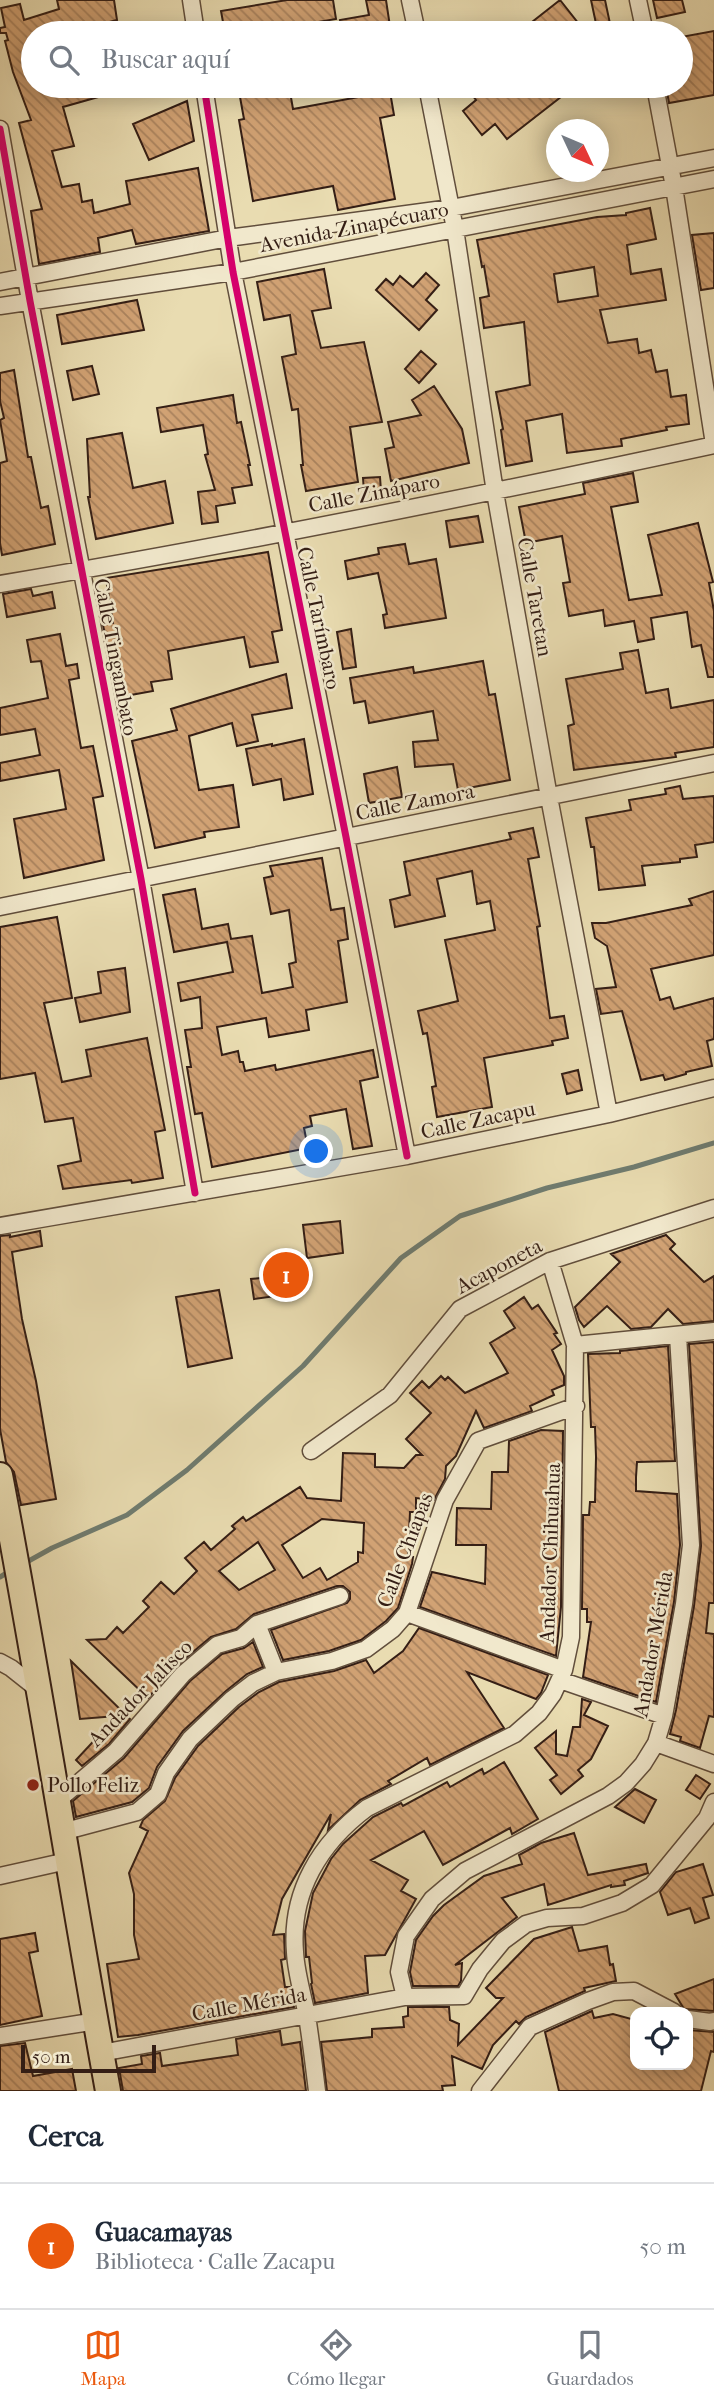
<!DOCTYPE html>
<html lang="es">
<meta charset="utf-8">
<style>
:root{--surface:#fff;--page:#f2f2f3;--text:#1f2937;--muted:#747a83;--line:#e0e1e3;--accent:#ea580c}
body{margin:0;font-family:"IM FELL French Canon",serif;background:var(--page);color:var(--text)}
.controls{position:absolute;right:21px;bottom:21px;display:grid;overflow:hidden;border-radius:14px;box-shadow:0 4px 18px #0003}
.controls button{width:63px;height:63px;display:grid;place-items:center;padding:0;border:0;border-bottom:2px solid var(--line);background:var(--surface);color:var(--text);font:35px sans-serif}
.compass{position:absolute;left:546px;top:119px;width:63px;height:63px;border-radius:50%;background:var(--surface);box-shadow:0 4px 18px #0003;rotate:134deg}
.scale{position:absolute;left:21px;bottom:18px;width:135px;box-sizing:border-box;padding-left:7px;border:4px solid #341e15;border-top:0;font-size:19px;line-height:24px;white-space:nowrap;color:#341e15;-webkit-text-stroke:5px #f1e8cc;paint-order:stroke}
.you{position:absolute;left:317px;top:1152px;width:24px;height:24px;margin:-18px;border:5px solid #fff;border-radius:50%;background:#1a73e8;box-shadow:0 0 0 10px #1a73e833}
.badge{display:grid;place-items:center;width:46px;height:46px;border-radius:50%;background:var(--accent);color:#fff;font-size:23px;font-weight:700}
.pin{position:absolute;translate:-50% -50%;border:4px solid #fff;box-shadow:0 2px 7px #0006}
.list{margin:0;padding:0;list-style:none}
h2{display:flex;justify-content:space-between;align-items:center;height:91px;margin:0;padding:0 28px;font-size:30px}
h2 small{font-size:23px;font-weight:400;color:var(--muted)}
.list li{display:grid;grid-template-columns:46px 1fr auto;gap:21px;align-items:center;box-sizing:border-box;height:126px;padding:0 28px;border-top:2px solid var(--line)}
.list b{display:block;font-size:26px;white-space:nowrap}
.list p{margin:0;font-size:23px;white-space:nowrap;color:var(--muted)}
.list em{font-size:23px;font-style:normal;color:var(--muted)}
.icon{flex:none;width:38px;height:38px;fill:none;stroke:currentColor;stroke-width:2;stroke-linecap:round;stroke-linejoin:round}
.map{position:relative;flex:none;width:714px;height:2091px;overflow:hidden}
.search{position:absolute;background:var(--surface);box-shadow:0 4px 18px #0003;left:21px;right:21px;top:21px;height:77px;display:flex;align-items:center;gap:18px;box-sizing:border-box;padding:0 24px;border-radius:38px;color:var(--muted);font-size:26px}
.sheet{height:217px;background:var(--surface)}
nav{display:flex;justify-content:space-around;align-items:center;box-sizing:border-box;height:98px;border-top:2px solid var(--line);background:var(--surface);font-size:19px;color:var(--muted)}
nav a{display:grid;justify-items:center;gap:4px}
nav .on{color:var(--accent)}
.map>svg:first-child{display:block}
</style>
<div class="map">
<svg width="714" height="2091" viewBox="0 0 714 2091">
<defs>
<pattern id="building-back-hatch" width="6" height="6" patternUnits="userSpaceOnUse" patternTransform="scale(1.75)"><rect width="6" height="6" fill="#d1a274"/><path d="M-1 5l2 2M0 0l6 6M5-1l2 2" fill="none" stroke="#aa835e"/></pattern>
</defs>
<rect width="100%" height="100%" fill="#e9dcb1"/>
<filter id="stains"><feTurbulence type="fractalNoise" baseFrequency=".00286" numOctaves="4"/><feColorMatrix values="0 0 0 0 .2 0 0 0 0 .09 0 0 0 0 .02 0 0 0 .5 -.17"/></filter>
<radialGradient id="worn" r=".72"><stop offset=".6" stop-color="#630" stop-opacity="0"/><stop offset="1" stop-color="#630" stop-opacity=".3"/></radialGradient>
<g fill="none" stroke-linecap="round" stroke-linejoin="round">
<path stroke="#6f7c70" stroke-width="5" d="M25,1563L52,1548L127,1515L187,1470L303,1366L401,1258L460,1216L547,1188L634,1167L714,1143
M0,1577L10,1571"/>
</g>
<path fill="url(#building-back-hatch)" stroke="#341e15" stroke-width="2" fill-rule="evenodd" d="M57,0H114L117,20L83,29L85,33H33V86H122L123,90L63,107L74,146L52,151L62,187L79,184L82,202L92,200L94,213L130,204L126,181L198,168L209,231L136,244L132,230L98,238L100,252L39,264L31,211L42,209L19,123L31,120L13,72L5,41L8,40L6,33H0V28L5,27L1,8L20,4L24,20L59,9Z
M287,0H333L336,19L306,24L307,33H225L221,11Z
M366,0H386L391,33H342L340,20L369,15Z
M560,0L586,33H518Z
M591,0H605L612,33H598Z
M653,0H682L685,12L657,18Z
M714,31V95L669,103L666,86H681V37Z
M238,86H289L293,109L359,97L357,86H389L394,115L380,118L395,199L338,210L333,186L253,201L239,120L244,119Z
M465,86H575L507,139L495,124L482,135L463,111L476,100Z
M187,101L194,141L149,160L133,124Z
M650,208L656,239L627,245L631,274L661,269L666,300L600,310L608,343L637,339L639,353L651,350L656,372L667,370L671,397L686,395L689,424L666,427L667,430L621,439L622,446L567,453L562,414L526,421L532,461L506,466L501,430L503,429L496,392L530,385L524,322L484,328L480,298L489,296L484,266L482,267L477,240L597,217L626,215V213ZM594,267L598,296L558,302L554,274Z
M714,233V288L701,290L692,235Z
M324,269L331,308L312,311L321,348L364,342L382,422L350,427L358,482L306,491L301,465H303L298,409L292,410L282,357L296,354L290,315L264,320L257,282Z
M426,273L439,285L426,300L437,310L419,330L376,290L386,279L393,285L400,276L413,287Z
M137,300L144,330L62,344L57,315Z
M421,351L436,364L419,383L405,369Z
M92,366L99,394L73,400L67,371Z
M14,370L28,457H31L41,508L48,506L55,544L2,555L0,543V463L7,461L0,420L4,418L0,401V373Z
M434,386L462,429L469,463L391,481L385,449L394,447L388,422L421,415L412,400Z
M233,395L237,423L241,422L250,465H248L252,485L232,488L235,503L216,506L218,522L202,524L198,492L215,490L205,455L208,454L203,425L161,432L157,408Z
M122,433L133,488L165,481L173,523L96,539L88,497H90L87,439Z
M633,473L638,502L611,507L629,600L662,595L648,535L698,523L713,582L709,583L714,611V677H708L701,645L692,647L687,612L651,618L654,639L638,642L634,621L605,626L603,610L569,616L563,583L570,582L562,536L526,543L519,507L585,494L583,483Z
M380,477L381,491L364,492L363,478Z
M478,516L483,542L450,547L446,521Z
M405,544L409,564L436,559L446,618L385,628L383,615L387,614L378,573L348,579L345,561L379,554L378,548Z
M268,552L282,630L272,632L278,662L250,667L244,637L168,651L172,679L151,682L153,691L125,696L119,658L110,660L103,625L113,623L106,578Z
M31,589L33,596L52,592L55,608L7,617L3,594Z
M351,629L356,667L343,669L337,632Z
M60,634L66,666L77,664L79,678L69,680L81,748L93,746L103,796L93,798L104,860L24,878L14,819L66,809L59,770L0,781V763L40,755L35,729L0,735V708L48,698L41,661L31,662L27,640Z
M638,650L646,693L668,689L671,708L714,700V747L675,753L676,757L574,770L568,726L574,724L566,679L623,669L620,653Z
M483,661L489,695L495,694L510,780L458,790L453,764L415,767L413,742L438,740L433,711L369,723L365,701L354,703L350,678L413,667L414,673Z
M286,674L292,708L252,715L258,741L237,746L232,723L189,736L199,790L233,785L239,827L204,832L205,837L155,848L132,741L177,730L171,709Z
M304,739L313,794L284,800L281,779L253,785L246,749L272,744V746Z
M397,767L402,797L369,803L364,774Z
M680,786L683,799L714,796V842L695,845L697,857L680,859V862L642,866L645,885L599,890L594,847H591L586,818L631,810L629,800L666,794L665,789Z
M533,828L539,857L528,859L540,926L537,927L550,1018L564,1016L568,1038L552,1041L553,1045L484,1058L492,1107L437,1117L432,1087L436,1086L427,1033L423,1034L418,1011L458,1001L445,940L495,930L490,901L477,904L472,871L437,879L445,916L395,927L390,900L410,895L404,862L511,839L509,833Z
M322,858L331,910L344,908L348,939L338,941L347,1002L306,1010L309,1030L269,1037L266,1018L217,1027L222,1055L238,1051L240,1062H243L245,1071L275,1065L276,1070L373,1050L378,1077L360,1081L372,1146L353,1149L346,1109L341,1110L310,1116L312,1126L304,1128L308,1148L212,1167L202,1113L195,1114L187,1067H191L185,1030L202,1028L200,997L181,1001L178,983L233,972L227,942L174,952L163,895L195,889L202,929L228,924L231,939L252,936L262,993L293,987L289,964L296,962L289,910L271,914L264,878L273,876L270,866Z
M714,891V955L651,969L660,1000L670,997L674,1009L714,998V1039L707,1041L712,1066L686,1072V1074L665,1080L663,1075L641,1080L622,1011L601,1014L596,989L616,987L607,946L595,938L592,923H606L692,905L689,899Z
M57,917L72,998L44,1003L62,1082L91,1076L86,1050L147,1038L165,1130L155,1132L163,1178L132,1183L131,1180L63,1189L58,1166L81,1161L73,1118L45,1122L35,1073L0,1079V927Z
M125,968L130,1012L80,1022L75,998L101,993L98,972Z
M578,1070L582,1090L567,1094L562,1074Z
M340,1221L343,1253L307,1258L303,1225Z
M40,1231L42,1246L12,1252L22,1319L36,1381L56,1499L21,1505L14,1472L6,1462L0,1429V1236L10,1235V1237Z
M666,1235L675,1244L670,1249L704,1282L714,1276V1321L683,1324L668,1309L651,1327L631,1329L607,1306L584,1327L579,1320L575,1307L620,1262L611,1254Z
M301,1254L305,1292L254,1299L251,1279L269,1277L267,1258Z
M219,1290L232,1358L188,1367L176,1297Z
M524,1297L532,1309L538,1305L557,1333L554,1334L561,1344L552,1350L564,1376V1385L552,1390L554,1395L530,1406L532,1411L484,1428L476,1411L456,1456L446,1466L445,1479L434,1500L416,1498V1512H410L408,1557H413L412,1564L398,1608L386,1621L361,1640L329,1651L283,1660L271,1630L347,1603L350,1599V1592L343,1586H337L254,1614L236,1629L211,1637L175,1667L148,1698L87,1640L106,1639L117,1627L123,1633L149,1607L143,1601L161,1582L174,1594L197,1571L185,1558L204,1542L211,1550L235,1529L232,1526L243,1517L246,1521L300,1487L307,1498L341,1501L343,1453L375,1454V1467L404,1468L416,1455H422L406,1439L431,1413L410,1393L422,1381L429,1388L441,1376L445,1380L448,1377L465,1393L508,1373L490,1343L515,1328L504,1311ZM322,1519L364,1523L363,1553L358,1552V1562L327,1580L320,1568L303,1578L282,1545ZM258,1542L275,1570L239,1590L219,1571Z
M714,1342V1603H709L706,1633L714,1634V1717L709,1716L700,1748L680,1741L681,1737L670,1734L676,1710L694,1606L701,1546L689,1344Z
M668,1346L675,1461L637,1462L636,1477V1491L677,1494L680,1545L674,1602L656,1702L583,1677L591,1622H587V1609H582L583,1515H589L590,1502H595L596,1457L595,1427H591L588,1354L620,1353V1351Z
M541,1430L563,1431L561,1607L556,1656L420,1607L432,1572L485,1584L486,1545H456L457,1508L491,1509L492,1472H508L509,1441Z
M419,1628L548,1675L541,1693L536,1699L467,1672L504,1728L430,1765L427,1758L388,1781L391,1784L360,1800L328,1830L331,1814L282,1899L273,1935L284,1934L285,1959L281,1960L285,1987H290L294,2007L138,2035L118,2037L107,1964L139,1959L134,1935V1894L129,1873L148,1831L140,1827L143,1820L165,1801L175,1778L198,1746L239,1707L259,1692L279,1682L334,1671L366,1660L374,1673L403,1651Z
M253,1642L263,1667L247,1674L226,1691L183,1731L157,1767L149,1788L132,1802L76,1817L73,1801L124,1758L190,1681L222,1654L244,1648Z
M71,1661L130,1719L109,1744L82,1766L76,1760L117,1716L80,1719Z
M582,1699L591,1702L584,1715L608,1726L591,1759L578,1770L583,1776L561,1794L550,1780L557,1775L535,1748L556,1731V1754L567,1756L573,1727H580Z
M504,1762L538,1819L512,1834L510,1828L443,1865L424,1831L371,1860L408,1880L401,1891L416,1899L385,1955L365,1956L368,1993L315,2003L311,1984L312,1983L309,1957H306L305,1931L313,1893L331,1859L343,1844L373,1817L401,1803L403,1806L447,1782L450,1787L482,1769L484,1774Z
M696,1775L710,1784L700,1799L686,1790Z
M635,1789L656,1800L644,1823L615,1807Z
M574,1833L588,1875L646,1864L648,1873L624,1881L625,1885L611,1887V1885L548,1905L544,1884L502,1898L517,1917L455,1965L462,1963L461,1981L458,1986H413L410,1972L416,1940L433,1916L444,1905L484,1876L522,1864L519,1855L541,1843Z
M703,1864L713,1895L703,1898L709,1918L695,1923L690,1908L668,1915L660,1892L676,1872Z
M572,1927L579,1951L607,1946L610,1965L613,1964L616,1981L584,1988L585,1991L526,2017L519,2024L516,2021L493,2045L482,2069L452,2056L455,2085L442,2086L443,2091H327L321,2042L372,2037V2029L404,2027L403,2017L408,2016V2007H449L450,2020L459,2024L458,2045L503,1998H496L486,1988L534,1939Z
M35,1933L38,1951L29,1953L42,2016L0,2025V1939Z
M714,1979V2011L684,2009L675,1994Z
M592,2011L594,2018L613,2014L635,2020V2065H688V2030L714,2032V2052L711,2051L701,2091H559L545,2032Z
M280,2031L282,2045L300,2042L306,2091H123L119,2068L142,2064L141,2056L160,2053L162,2066L238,2055L236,2039Z
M25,2043L33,2076L72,2069L76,2091H0V2046Z"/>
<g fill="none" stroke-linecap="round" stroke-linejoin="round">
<g stroke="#614e3c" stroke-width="19">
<path id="minor" d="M191,0L196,33
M410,0L417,33
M638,0L645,33
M204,86L233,272L346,837L407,1156
M427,86L455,229L495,492L549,797L609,1114
M655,86L674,187L714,444
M0,129L30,301L141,879L195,1193
M0,282L228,238L451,208L714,158
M0,306L233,272L714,179
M0,584C239,544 477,496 714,445
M0,907L714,763
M0,1226L407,1156L609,1114L714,1088
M575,1345L714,1331
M311,1451L390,1395L460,1309L550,1261L714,1208
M407,1613L564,1670
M257,1624L276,1672
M0,1662L11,1668L40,1691
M560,1680L664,1716
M656,1743L714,1764
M56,1802L116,1751L183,1674L217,1645L241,1638L257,1624L340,1596
M62,1832L137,1812L158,1794L166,1773L190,1739L232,1699L253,1683L276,1672L332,1661L366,1649L393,1629L407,1613L445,1500L478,1441L576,1406
M0,1876L67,1861
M405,1997L399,1972L406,1936L432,1899L465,1871L608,1796L626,1783L643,1764L656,1743L664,1716L684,1604L691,1545L678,1336
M688,2019L710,2022L714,2021
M0,2036L97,2021
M101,2053L405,1997L464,1996L480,1969L503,1941L526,1924L547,1918L583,1916L622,1903L652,1885L707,1818L714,1802
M317,2091C314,2066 311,2041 307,2016C303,1995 296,1973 295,1952C290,1892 320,1843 367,1808L515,1734L539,1713L553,1694L564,1670L571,1637L575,1345L550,1261
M480,2091L530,2027L588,2001L613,1992L634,1991L674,2012"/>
</g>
<g stroke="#341e15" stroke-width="28">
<path id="primary" d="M0,1475C39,1680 71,1886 108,2091"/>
</g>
<use href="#minor" stroke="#f1e8cc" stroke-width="16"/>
<use href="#primary" stroke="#e9dcb1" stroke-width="24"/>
<g stroke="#f1e8cc" stroke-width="11">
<path id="cycleway" d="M204,86L233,272L346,837L407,1156
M0,129L30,301L141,879L195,1193"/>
</g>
<use href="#cycleway" stroke="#d6006c" stroke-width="7"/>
</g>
<circle fill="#8f2418" stroke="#f1e8cc" stroke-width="2.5" cx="33" cy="1785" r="7"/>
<g text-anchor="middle" stroke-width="5" stroke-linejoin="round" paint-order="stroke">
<g font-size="21" fill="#341e15" stroke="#f1e8cc">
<text transform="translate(354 227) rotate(-11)" y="7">Avenida Zinapécuaro</text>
<text transform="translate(374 493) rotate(-11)" y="7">Calle Zináparo</text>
<text transform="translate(535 597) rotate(80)" y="7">Calle Taretan</text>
<text transform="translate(319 618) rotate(78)" y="7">Calle Tarímbaro</text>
<text transform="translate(116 657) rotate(79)" y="7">Calle Tingambato</text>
<text transform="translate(415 802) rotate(-11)" y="7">Calle Zamora</text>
<text transform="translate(478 1120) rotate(-12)" y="7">Calle Zacapu</text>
<text transform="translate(499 1266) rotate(-28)" y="7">Acaponeta</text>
<text transform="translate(405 1550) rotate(-69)" y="7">Calle Chiapas</text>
<text transform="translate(550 1553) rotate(-88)" y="7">Andador Chihuahua</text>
<text transform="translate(653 1644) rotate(-80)" y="7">Andador Mérida</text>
<text transform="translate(140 1693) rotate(-46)" y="7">Andador Jalisco</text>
<text transform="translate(249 2004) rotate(-10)" y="7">Calle Mérida</text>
</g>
<g font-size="21" fill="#341e15" stroke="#f1e8cc" text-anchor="start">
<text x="47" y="1792">Pollo Feliz</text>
</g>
</g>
<rect width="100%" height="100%" filter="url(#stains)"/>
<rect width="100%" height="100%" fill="url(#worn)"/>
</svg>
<div class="controls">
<button><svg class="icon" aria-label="locate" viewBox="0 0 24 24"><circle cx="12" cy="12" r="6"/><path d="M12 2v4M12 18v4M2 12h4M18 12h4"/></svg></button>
</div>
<svg class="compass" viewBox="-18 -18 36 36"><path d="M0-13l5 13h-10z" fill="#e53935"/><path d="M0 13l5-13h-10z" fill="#747a83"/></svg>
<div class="scale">50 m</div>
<div class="you"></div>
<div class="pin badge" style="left:286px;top:1275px">1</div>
<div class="search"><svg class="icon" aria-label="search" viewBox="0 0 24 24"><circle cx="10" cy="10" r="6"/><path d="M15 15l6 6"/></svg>Buscar aquí</div>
</div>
<section class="sheet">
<h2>Cerca<small></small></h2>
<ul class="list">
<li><span class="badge">1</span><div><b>Guacamayas</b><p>Biblioteca · Calle Zacapu</p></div><em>50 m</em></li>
</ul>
</section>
<nav>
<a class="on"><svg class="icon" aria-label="map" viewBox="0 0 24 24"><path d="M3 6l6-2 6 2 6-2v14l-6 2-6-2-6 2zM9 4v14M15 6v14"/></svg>Mapa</a>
<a><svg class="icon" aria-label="directions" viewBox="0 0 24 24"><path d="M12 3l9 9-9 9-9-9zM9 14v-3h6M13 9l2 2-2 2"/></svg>Cómo llegar</a>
<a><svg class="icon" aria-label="saved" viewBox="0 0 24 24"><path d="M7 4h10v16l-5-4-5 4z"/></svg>Guardados</a>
</nav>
